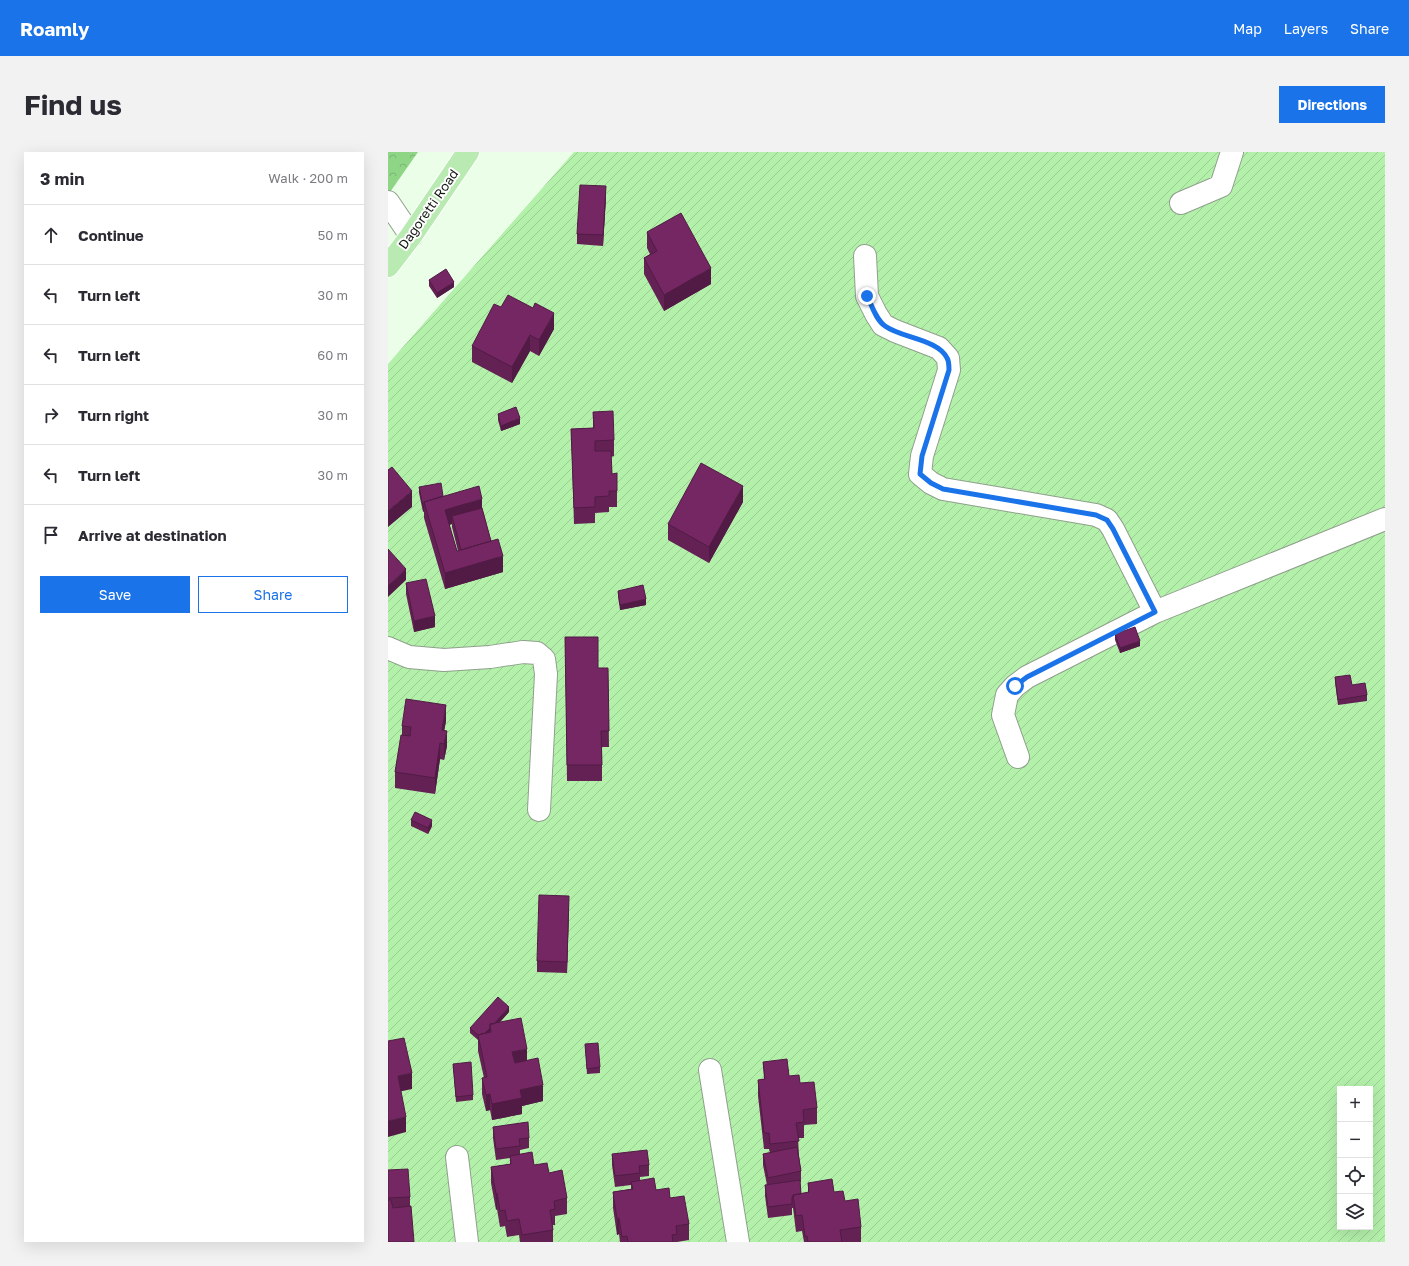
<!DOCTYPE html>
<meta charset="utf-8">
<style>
:root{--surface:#fff;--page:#f2f2f3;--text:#2b2b33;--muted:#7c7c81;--line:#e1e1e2;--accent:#1a73e8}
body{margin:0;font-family:"Golos Text",sans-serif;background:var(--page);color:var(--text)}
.controls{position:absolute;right:12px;bottom:12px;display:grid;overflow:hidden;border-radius:0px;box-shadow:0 4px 16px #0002}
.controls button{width:36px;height:36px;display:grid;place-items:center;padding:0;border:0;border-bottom:1px solid var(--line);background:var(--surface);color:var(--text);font:20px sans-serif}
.stop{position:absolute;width:12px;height:12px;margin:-9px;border:3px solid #1a73e8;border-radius:50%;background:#fff}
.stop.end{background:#1a73e8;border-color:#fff;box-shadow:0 1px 4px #0008}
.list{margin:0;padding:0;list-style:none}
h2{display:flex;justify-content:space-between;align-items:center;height:52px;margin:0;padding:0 16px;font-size:17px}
h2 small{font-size:13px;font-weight:400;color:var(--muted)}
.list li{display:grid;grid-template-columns:26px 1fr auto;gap:12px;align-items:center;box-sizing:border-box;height:60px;padding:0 16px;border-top:1px solid var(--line)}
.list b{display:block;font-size:15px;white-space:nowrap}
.list em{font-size:13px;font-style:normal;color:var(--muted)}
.actions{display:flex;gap:8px;padding:12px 16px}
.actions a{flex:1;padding:9px 0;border:1px solid var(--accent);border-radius:0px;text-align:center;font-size:14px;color:var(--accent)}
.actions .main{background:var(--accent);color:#fff}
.icon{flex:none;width:22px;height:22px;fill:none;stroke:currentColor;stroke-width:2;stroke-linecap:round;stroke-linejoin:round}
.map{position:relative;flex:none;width:997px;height:1090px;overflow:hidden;border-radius:0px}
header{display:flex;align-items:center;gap:24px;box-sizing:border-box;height:56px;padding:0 20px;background:var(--accent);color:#fff}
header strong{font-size:19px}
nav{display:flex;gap:22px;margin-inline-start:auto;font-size:14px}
.intro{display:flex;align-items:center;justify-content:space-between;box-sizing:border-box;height:96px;padding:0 24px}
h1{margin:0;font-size:28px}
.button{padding:10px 18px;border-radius:0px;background:var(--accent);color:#fff;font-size:14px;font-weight:700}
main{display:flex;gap:24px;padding:0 24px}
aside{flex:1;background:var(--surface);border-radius:0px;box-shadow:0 4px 16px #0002}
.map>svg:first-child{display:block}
</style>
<header>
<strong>Roamly</strong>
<nav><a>Map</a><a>Layers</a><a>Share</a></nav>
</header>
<div class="intro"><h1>Find us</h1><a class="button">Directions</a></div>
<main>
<aside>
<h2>3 min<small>Walk · 200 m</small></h2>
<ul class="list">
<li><svg class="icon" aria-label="ahead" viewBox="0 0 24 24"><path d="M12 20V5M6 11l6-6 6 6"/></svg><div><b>Continue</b></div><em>50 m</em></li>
<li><svg class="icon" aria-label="left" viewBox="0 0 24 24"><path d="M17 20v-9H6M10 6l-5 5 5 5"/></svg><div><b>Turn left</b></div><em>30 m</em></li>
<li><svg class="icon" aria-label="left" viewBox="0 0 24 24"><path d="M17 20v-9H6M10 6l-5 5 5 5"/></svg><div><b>Turn left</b></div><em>60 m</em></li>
<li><svg class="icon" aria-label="right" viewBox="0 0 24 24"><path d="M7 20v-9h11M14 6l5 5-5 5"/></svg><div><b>Turn right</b></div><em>30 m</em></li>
<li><svg class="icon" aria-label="left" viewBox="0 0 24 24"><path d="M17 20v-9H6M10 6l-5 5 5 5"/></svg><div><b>Turn left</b></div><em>30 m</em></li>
<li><svg class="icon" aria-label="arrive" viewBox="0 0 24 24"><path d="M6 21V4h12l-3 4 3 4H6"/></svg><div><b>Arrive at destination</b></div></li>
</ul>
<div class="actions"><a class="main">Save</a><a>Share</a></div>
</aside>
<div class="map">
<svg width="997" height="1090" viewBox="0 0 997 1090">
<defs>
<pattern id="forest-crowns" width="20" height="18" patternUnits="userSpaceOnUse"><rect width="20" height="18" fill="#8fd586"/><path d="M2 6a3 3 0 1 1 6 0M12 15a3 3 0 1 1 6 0" fill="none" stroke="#7ab673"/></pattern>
<pattern id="garden-furrows" width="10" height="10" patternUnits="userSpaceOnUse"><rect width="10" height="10" fill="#b3f0aa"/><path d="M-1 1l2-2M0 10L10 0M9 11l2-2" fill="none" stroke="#99cd91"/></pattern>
</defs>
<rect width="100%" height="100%" fill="#ebfee8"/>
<path fill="url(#forest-crowns)" d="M0,0H30L0,43Z"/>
<path fill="url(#garden-furrows)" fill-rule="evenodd" d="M186,0H997V1090H0V212ZM952,937H982V1075H952Z"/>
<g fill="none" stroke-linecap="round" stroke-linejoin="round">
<g stroke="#8fa08c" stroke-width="24">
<path id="minor" d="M0,50L23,84
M793,51L833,34L844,0
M477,104L479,144L488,162L495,173L507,179L551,196L560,206L561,218L534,304L532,322L543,331L555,337L708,363L719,368L725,377L767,460
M0,496L21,505L56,508L102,505L135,500L149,501L156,507L158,522L151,658
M630,605L615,563L619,543L627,534L639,525L767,460L997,367
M322,918L350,1090
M69,1005L79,1090"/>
</g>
<g stroke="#fff" stroke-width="24">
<path id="major" d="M0,114L23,84L80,0"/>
</g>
<use href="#minor" stroke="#fff" stroke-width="22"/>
<use href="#major" stroke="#b8eab1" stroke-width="22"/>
</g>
<path fill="#642254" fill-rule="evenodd" d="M218,45L215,94L189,92V82Z
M259,80L323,132L276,159L256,122V106L262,102L259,96Z
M41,128L66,135L49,146L41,134Z
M113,155L166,177L151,204L142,199L124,231L84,210V194Z
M205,260L226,288V304L223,305L224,322L229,339V355H221V360L207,361V371L186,372L183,277L205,276Z
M110,262L132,272L113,279L110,268Z
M31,335L55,344L94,356L103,389L115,420L57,437L36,366V359L35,360L31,341ZM64,372V375L70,399H69L61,373Z
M355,350L321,411L280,388V372Z
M18,431L47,475L26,480L18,442Z
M230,439L258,453L232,458L230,444Z
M727,482L752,494L732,501L727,488Z
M177,485L210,516H220L221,595H214V629H179Z
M947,525L964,533L979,543V549L950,553L947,530Z
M58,569L56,578L59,594L56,608L52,607L47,642L7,636V620L14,583V574Z
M23,668L44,674L40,682L23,674Z
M181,755L179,821L149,820V809Z
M121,860L112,870L139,908L155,949L134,954V962L104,968L102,958L98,959L94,942V926H96L90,899V888L82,881V876Z
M197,892L212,915V921L199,922Z
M375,910L401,924L412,931L429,956V972L416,973V986H410L411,1004L413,1019V1030H412L413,1042L420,1041V1031L446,1040L457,1049L473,1075V1090H416L414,1079L408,1080L405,1056H404V1063L380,1066L377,1044V1033H379L375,1013V1002L382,1001L381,997H376L370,944V928L376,927Z
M65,912L85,943V948L68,950Z
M105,975L141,986V996L132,998V1002L146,1013L161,1021L179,1046V1062L167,1064V1073H164L165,1078V1090H132L131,1083L119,1085L117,1074L112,1075L109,1057L108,1058L103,1031V1015L122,1012V1006L108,1008L105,986Z
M224,1002L261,1013V1024L252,1025V1028L282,1046L301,1072V1088L289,1090H232L231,1082L229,1083L225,1056V1040L243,1037V1033L227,1035L224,1013Z
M0,1018L22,1045V1054L0,1090Z"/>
<path fill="#511b45" d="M218,34V45L215,94V83Z
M323,116V132L276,159V143Z
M66,130V135L49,146V141Z
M166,161V177L151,204V188Z
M142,183V199L124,231V215Z
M132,266V272L113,279V274Z
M355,334V350L321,411V395Z
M24,339V355L0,375V359Z
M94,347V363L64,364V372L57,374V358Z
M35,354H36V359L35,360Z
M115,404V420L57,437V421Z
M18,417V428L0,445V434Z
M258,447V453L232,458V453Z
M47,464V475L26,480V469Z
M752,489V494L732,501V496Z
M58,553V569L54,592V578Z
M59,579V594L56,608V592Z
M52,591V607L47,642V626Z
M44,668V674L40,682V676Z
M181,744V755L179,821V810Z
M121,855V860L103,880L102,876Z
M102,876V882L93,886Z
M139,897V912L124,916V900Z
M24,921V937L10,940V924Z
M155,933V949L134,954V962L104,968V952L132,938Z
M102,942V958L98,959V943Z
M18,965V980L0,985V969Z
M109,1041V1057L108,1058V1042Z
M231,1066V1082L229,1083V1067Z"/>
<path fill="#742762" stroke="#511b45" d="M192,33L218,34L215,83L189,82Z
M293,61L323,116L276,143L256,106L269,99L259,80Z
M58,117L66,130L49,141L41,128Z
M120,143L145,156L147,151L166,161L151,188L142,183L124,215L84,194L106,152L113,155Z
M128,255L132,266L113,274L110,262Z
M225,259L226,288L207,289V299H223L224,322L229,321V339H221V344L207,345V355L186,356L183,277L206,276L205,260Z
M313,311L355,334L321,395L280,372Z
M4,315L24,339L0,359V318Z
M53,331L55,344L36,350V354H35L31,335Z
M91,334L94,347L57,358L69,399L110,387L115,404L57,421L36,350Z
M94,356L103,389L73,398L64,364Z
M0,397L18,417L0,434Z
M38,427L47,464L26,469L18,431Z
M255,433L258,447L232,453L230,439Z
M747,475L752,489L732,496L727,482Z
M177,485H210V516H220L221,579H213L214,613H179Z
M962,523L964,533L977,531L979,543L950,548L947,525Z
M18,547L58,553L54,578L59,579L56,592L52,591L47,626L7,620L13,583L22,584L23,575L14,574Z
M27,660L44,668L40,676L23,668Z
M151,743L181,744L179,810L149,809Z
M110,845L121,855L106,872H102V876L97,881L90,883L82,876Z
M133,866L139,897L124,900L127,911L150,906L155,933L132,938L134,946L104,952L102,942L98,943L94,926L99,925L90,883L103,880L102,872Z
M16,886L24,921L10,924L18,965L0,969V889Z
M210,891L212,915L199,917L197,892Z
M399,907L401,924L411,923L412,931L426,930L429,956L415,958L416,970L408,971L411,989L382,992L381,981H376L370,928L377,927L375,910Z
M83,910L85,943L68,945L65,912Z
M140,970L141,986L131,987L132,994L108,997L105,975Z
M409,995L413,1019L380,1026L375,1002Z
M259,998L261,1013L251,1014L252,1021L227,1024L224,1002Z
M144,1000L146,1013L159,1011L161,1021L174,1018L179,1046L166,1049L167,1057L162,1058L165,1078L134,1083L131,1067L119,1069L117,1058L112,1059L109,1041L108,1042L103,1015L123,1012L122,1004Z
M20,1017L22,1045L0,1046V1018Z
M266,1026L268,1038L281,1036L282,1046L296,1044L301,1072L288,1074L289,1082L284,1083L285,1090H240L239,1084L234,1085L231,1066L229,1067L225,1040L245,1037L243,1030Z
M444,1027L446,1040L455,1039L457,1049L470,1047L473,1075L452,1078L454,1090H420L419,1084H417L414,1063L408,1064L405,1043L421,1040L420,1031Z
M412,1028L413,1042L405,1043L406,1045H404V1052L380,1055L377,1033Z
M0,1048H3L5,1056L23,1054L26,1090H0Z"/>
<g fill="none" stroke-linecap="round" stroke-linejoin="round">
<path stroke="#1a73e8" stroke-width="5" d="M479,144C484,154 488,168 497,174C513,186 550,187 559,206C561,209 561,214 561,218L534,304L532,322L543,331L555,337L708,363L719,368L725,377L767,460L639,525L627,534"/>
</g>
<g text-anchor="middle" stroke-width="4" stroke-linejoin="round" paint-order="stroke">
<g font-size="13" fill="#141a13" stroke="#fff">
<text transform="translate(40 57) rotate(-55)" y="5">Dagoretti Road</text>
</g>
</g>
</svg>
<div class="controls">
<button>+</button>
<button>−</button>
<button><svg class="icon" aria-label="locate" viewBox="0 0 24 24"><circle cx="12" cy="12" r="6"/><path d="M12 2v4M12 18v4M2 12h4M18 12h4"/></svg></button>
<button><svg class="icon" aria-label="layers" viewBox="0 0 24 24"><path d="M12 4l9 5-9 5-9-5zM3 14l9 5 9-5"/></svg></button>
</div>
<div class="stop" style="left:627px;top:534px"></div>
<div class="stop end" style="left:479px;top:144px"></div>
</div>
</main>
